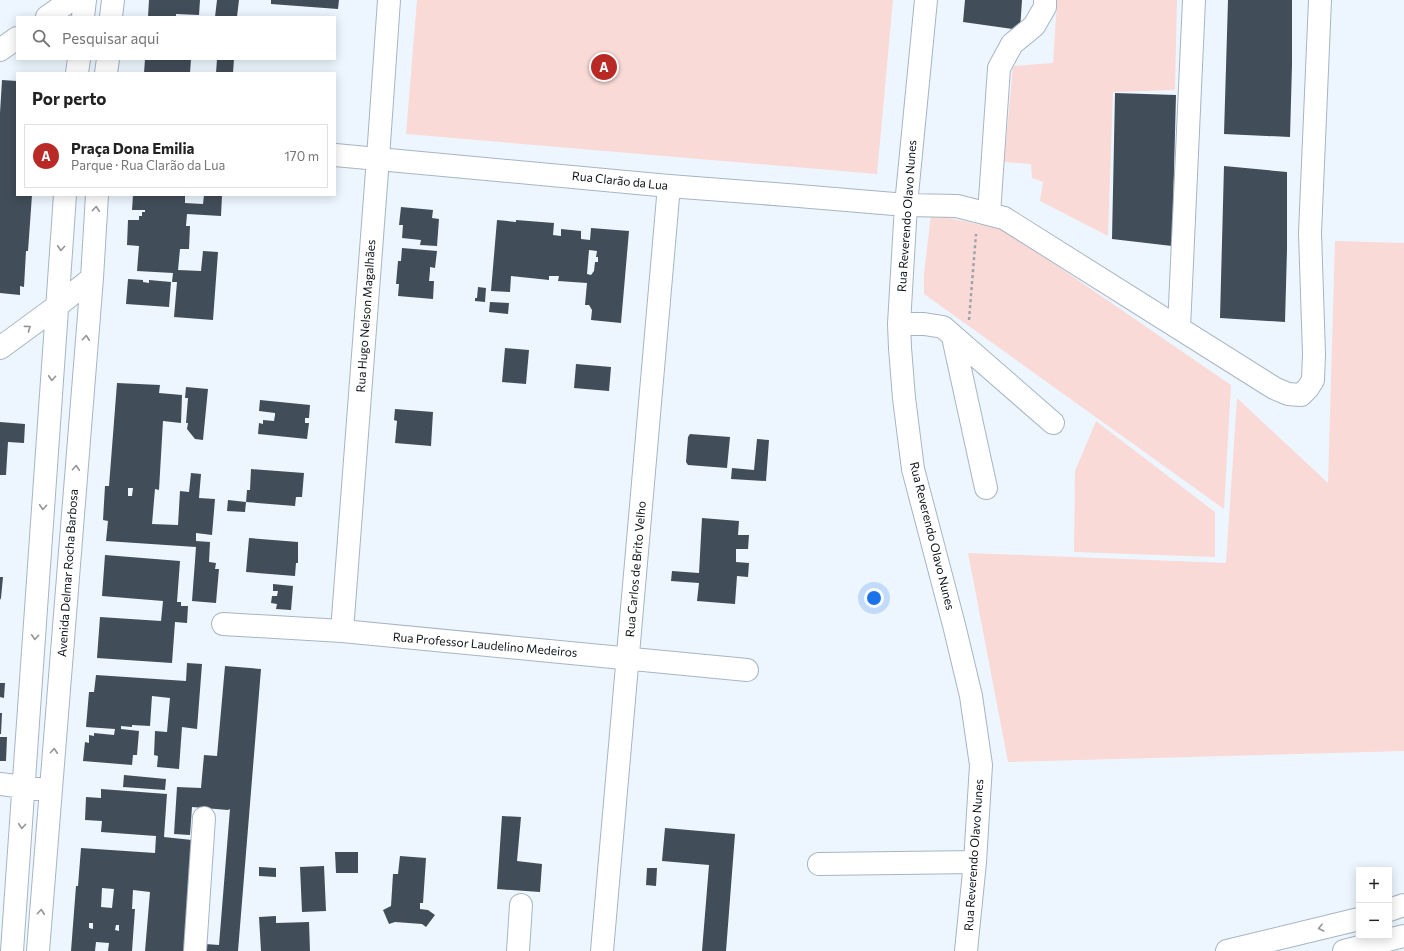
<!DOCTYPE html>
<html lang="pt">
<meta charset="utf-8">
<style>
:root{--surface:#fff;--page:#f6f6f6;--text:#222;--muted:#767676;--line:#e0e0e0;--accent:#b92a26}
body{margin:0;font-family:Commissioner,sans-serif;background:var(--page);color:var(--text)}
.controls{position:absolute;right:12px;bottom:12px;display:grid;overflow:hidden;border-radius:0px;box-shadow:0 2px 10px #0003}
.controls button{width:36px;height:36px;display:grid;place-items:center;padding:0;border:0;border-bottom:1px solid var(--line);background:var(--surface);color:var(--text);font:20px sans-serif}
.you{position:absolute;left:874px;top:598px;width:14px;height:14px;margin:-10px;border:3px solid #fff;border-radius:50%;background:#1a73e8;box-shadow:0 0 0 6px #1a73e833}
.badge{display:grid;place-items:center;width:26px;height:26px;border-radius:50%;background:var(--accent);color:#fff;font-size:13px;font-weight:700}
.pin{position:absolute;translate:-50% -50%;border:2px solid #fff;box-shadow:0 1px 4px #0006}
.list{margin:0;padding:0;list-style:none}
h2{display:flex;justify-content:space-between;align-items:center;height:52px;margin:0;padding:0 16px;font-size:17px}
h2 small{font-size:13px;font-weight:400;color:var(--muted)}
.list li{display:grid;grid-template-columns:26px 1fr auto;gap:12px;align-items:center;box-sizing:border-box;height:64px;margin:0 8px 8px;padding:0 8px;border:1px solid var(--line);border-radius:0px}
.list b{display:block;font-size:15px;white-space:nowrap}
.list p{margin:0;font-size:13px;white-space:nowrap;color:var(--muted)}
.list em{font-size:13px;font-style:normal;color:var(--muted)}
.icon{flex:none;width:22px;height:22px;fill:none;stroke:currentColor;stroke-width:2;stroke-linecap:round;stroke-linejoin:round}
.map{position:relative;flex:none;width:1404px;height:951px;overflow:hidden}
.search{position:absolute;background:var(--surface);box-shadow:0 2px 10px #0003;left:16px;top:16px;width:320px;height:44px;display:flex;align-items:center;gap:10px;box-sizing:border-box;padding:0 14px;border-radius:0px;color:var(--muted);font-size:15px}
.panel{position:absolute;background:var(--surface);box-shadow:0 2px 10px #0003;left:16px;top:72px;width:320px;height:124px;border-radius:0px}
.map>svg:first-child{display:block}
</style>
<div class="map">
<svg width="1404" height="951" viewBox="0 0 1404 951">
<rect width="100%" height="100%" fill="#edf6ff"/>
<path fill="#fadad6" d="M417,0H893L877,174L406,134Z
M1057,0H1177L1175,90L1113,92L1108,236L1040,201L1043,182L1032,178L1031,164L1004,162L1013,66L1053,63Z
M931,214L1005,230L1231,385L1224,509L924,294V274Z
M1335,241L1404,243V751L1008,762L968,553L1226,563L1237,398L1328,483Z
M1096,421L1215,512V557L1074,552L1075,471Z"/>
<path fill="#414d59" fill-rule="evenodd" d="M149,0H200L199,15L176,14V17H148Z
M217,0H239L237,17H215Z
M271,0H339L338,9L271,4Z
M965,0H1022L1020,30L963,22Z
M1228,0H1292V65L1290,137L1224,134Z
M145,59H191L190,73H144Z
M217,59H234L233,73H216Z
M2,80L17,81V195H32L28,251H26L24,287L20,286V295L0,293V113Z
M1115,93L1176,95L1172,246L1112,239Z
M1224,166L1287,172V250L1285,322L1220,318Z
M133,195H185V203L203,204L204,195H222L221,216L187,214L186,226H190L189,249H180L178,270L201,271L203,251L218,252L213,320L174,317L177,282H172L173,273L137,271L139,246L127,245L128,220H139V216H142V212H145V210H132Z
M401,207L433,210L432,218L439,219L437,246L420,245L421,240L402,238L403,225H399Z
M497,220L516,222V220L554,223L553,235L561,236V229L581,231V239L590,240L591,228L629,231L621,323L591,320L592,310L589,305H585L587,283L558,281L559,276H549V280L511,276L510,292L491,291ZM589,250L597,251L596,257H598V262H595L594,271L591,275L587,274Z
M402,248L437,251L435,268L430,267V271L429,281H434L433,299L398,296L399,284H396L398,261H401Z
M128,279L143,280V282L149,283V280L171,282L169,307L126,304Z
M478,287L486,288L485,302L475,301V298H477Z
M490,302L509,303L508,314L489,312Z
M505,348L529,350L526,384L502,382Z
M576,364L611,367L609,391L574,388Z
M117,383L160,385L159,393L182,395L181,423L163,421L159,490L155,489L152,524L178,525L180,491L189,492L191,473L201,474L199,498L215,499L212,535L196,533V541L210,542L209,562L216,563L215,569H219L216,603L192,601L196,547L106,541L108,521L103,520L105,486H109ZM128,488H133L132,496H128Z
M186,387L208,389L203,440L195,439L187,429L188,423H186L188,398H185Z
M260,400L310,405L309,418H305V423H309L307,439L258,434L259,423L263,424V420L274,421L275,415V413L259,411Z
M395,409L433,412L431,446L395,443L397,421L394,420Z
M0,422L25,424L24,443L8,442L6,475H0Z
M690,434L730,437L727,468L688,465L686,462L688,437Z
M757,439L769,440L766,481L731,479L732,468L754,470Z
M251,469L304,473L302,497H296L295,506L246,502L247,490H250Z
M228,500L246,502L245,512L227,511Z
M702,518L739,521L738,535H749L748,549H736V562L749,563L748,577L737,576L735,604L697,601L699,583L671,581L672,571L699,573Z
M249,538L298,542V563H296L295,576L246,572Z
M105,555L180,561L177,602H181V606H188L187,623L175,622L172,663L97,658L100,617L161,621L163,601L102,596Z
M0,577H3L1,598L0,600Z
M273,584L293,586L291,610L276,609L277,604L271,603L272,596H277L278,591H273Z
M187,663L202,664L197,729L182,727L179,769L157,767L158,756L154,755L155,731L167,732L170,698L152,696L150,726L132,725V727L121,726V729L139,731L137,755H133L132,765L83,761L85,742L89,743V735L94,736V733L114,735L115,729L86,727L89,692H94L96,675L186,681Z
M225,666L261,669L238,951H205V944L219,945L230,809L228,810L192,807L190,835L174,834L177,787L201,788L204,755L217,756Z
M0,683H5L4,698L0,697Z
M0,713H2L1,734H0Z
M0,737H7L6,761H0Z
M124,775L166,779L165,790L123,787Z
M101,789L167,794L164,837L192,840L184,951H145L150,892L133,890L132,909H135L132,951H108L109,943L96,942L95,951H71L76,886H78L81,848L155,853L156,836L101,832L102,821L85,820L86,797L101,798ZM102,888L114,889L112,908L101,907ZM89,923H93V929L89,928ZM116,925H119V931L115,930Z
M502,816L521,817L517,861L542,864L540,892L497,889Z
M665,828L735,834L726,951H702L709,865L662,861Z
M335,852H358V873H336Z
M400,856L426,858L423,903H420V909L428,910L435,915L426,927L422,924L395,922L389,924L383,910L391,906L393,874H398Z
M324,866L326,911L302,912L300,867Z
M259,867L276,868V877L259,876Z
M647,868H657L656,886L646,885Z
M276,916V923L309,922L310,951H261L259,917Z"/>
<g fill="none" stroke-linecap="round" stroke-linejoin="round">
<g stroke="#a7b5c2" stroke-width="24">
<path id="minor" d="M926,0L906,205L899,324L900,348L904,398L913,469L954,625L971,696L981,765L975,862L966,951
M47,17L71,0
M83,17L85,0
M111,17L113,0
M0,50L17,38
M77,73L79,59
M106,73L108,59
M335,155L669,186L787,195L906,205L957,206L1004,218L1274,388L1288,394L1301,395L1308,388L1313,380L1314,354L1310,233L1320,0
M989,214L999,68L1012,44L1034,26L1045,7V0
M899,324H924L943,327L1053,423
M1179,328L1194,0
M953,337L986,488
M0,348L56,307L92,278
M223,624L342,631L747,670
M342,631L378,158L389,0
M0,784L38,789
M819,864L975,862
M12,951C32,699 45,447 65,195
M38,951L92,278L97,195
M195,951L204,818
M518,951L521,905
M602,951L669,186
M1344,951L1404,936"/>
</g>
<g stroke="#a7b5c2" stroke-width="24">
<path id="major" d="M1389,910L1404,905
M1227,951L1359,919"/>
</g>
<path stroke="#9ca4ab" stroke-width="2.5" stroke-dasharray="3 3" stroke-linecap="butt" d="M969,320L976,234"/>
<use href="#minor" stroke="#fff" stroke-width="22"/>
<use href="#major" stroke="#fff" stroke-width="22"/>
</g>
<defs><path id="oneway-chevron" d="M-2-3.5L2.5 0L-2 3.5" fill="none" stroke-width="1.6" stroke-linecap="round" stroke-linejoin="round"/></defs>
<g stroke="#939597">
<use href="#oneway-chevron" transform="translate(96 209) rotate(-86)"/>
<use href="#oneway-chevron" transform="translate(61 248) rotate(94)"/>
<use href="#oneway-chevron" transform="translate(28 328) rotate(-36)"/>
<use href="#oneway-chevron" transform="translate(86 338) rotate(-85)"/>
<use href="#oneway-chevron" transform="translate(52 378) rotate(94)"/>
<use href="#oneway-chevron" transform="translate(76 468) rotate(-86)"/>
<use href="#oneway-chevron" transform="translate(43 507) rotate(94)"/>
<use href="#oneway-chevron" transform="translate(35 637) rotate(94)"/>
<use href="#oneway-chevron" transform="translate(54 751) rotate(-86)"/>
<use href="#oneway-chevron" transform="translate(22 826) rotate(95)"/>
<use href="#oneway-chevron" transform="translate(41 912) rotate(-85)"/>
<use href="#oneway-chevron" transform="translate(1321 928) rotate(166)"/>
</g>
<g text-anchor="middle" stroke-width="4" stroke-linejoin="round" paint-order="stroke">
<g font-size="12" fill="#0e1317" stroke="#fff">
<text transform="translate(620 181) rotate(6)" y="4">Rua Clarão da Lua</text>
<text transform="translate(907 216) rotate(-86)" y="4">Rua Reverendo Olavo Nunes</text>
<text transform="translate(366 316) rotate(-86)" y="4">Rua Hugo Nelson Magalhães</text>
<text transform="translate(932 536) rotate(76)" y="4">Rua Reverendo Olavo Nunes</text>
<text transform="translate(636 569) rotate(-85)" y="4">Rua Carlos de Brito Velho</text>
<text transform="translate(68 573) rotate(-86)" y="4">Avenida Delmar Rocha Barbosa</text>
<text transform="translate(485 645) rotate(5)" y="4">Rua Professor Laudelino Medeiros</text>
<text transform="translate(974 855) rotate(-86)" y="4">Rua Reverendo Olavo Nunes</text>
</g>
</g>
</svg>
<div class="controls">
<button>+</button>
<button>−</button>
</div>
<div class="you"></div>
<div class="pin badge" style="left:604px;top:67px">A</div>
<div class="search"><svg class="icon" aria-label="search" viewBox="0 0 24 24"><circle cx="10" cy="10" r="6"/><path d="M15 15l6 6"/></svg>Pesquisar aqui</div>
<section class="panel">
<h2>Por perto<small></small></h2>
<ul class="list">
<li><span class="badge">A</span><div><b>Praça Dona Emilia</b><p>Parque · Rua Clarão da Lua</p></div><em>170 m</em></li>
</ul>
</section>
</div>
